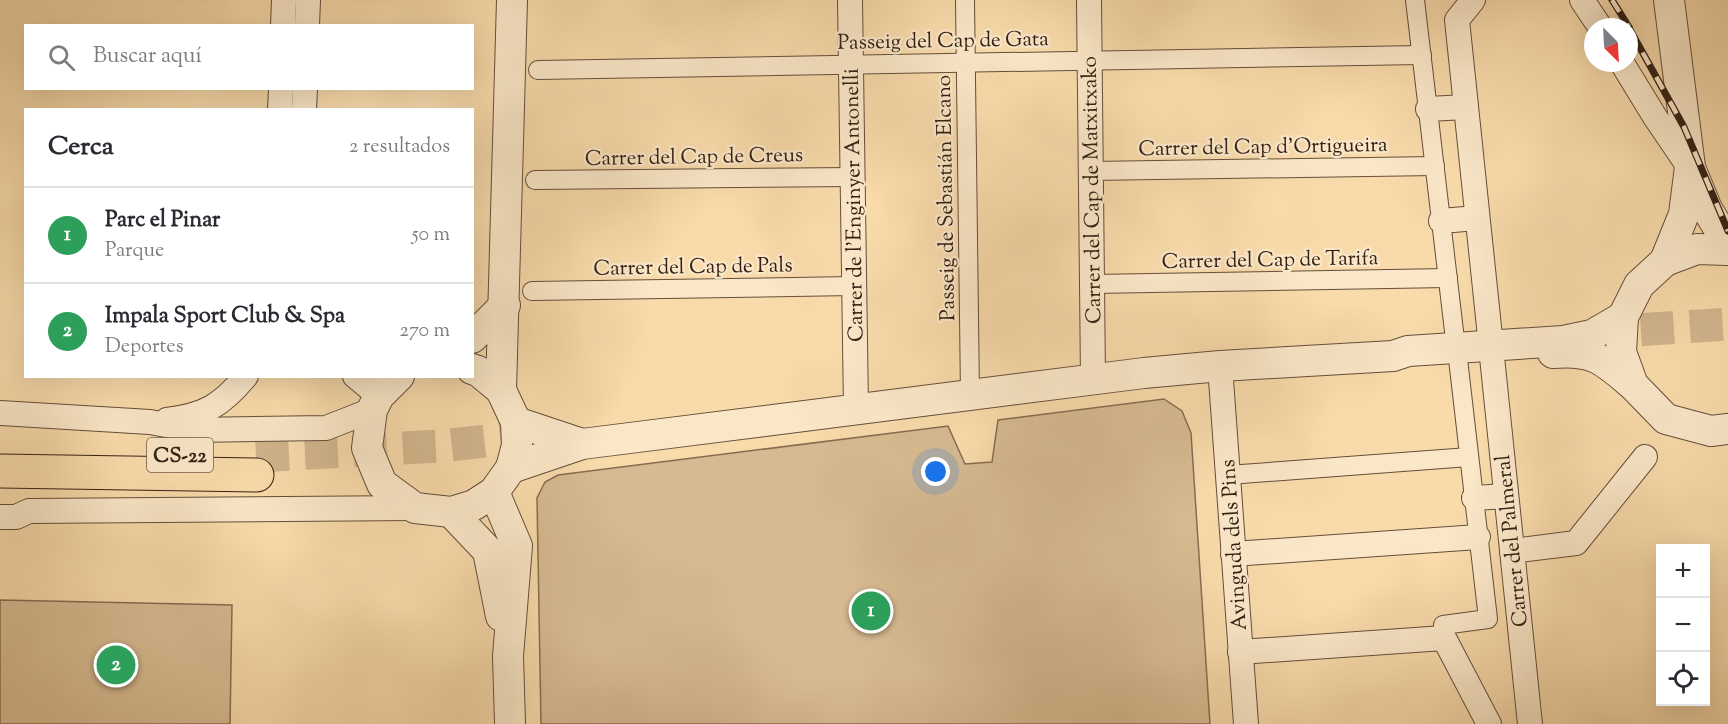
<!DOCTYPE html>
<html lang="es">
<head>
<meta charset="utf-8">
<style>
  :root { --surface:#fff; --page:#f2f2f3; --text:#2b2b33; --muted:#7c7c81; --line:#e1e1e2; --accent:#b45309 }
  body { margin:0; font-family:"Sorts Mill Goudy",serif; background:var(--page); color:var(--text) }
  .controls { position:absolute; right:18px; bottom:18px; display:grid; overflow:hidden; border-radius:0px; box-shadow:0 6px 24px #0002 }
  .controls button { width:54px; height:54px; display:grid; place-items:center; padding:0; border:0; border-bottom:2px solid var(--line); background:var(--surface); color:var(--text); font:30px sans-serif }
  .compass { position:absolute; left:1584px; top:18px; width:54px; height:54px; border-radius:50%; background:var(--surface); box-shadow:0 6px 24px #0002; rotate:156deg }
  .you { position:absolute; left:936px; top:472px; width:21px; height:21px; margin:-15px; border:4px solid #fff; border-radius:50%; background:#1a73e8; box-shadow:0 0 0 9px #1a73e833 }
  .badge { display:grid; place-items:center; width:39px; height:39px; border-radius:50%; background:var(--accent); color:#fff; font-size:20px; font-weight:700 }
  .pin { position:absolute; translate:-50% -50%; border:3px solid #fff; box-shadow:0 2px 6px #0006 }
  .list { margin:0; padding:0; list-style:none }
  h2 { display:flex; justify-content:space-between; align-items:center; height:78px; margin:0; padding:0 24px; font-size:26px }
  h2 small { font-size:20px; font-weight:400; color:var(--muted) }
  .list li { display:grid; grid-template-columns:39px 1fr auto; gap:18px; align-items:center; box-sizing:border-box; height:96px; padding:0 24px; border-top:2px solid var(--line) }
  .list b { display:block; font-size:22px; white-space:nowrap }
  .list p { margin:0; font-size:20px; white-space:nowrap; color:var(--muted) }
  .list em { font-size:20px; font-style:normal; color:var(--muted) }
  .icon { flex:none; width:33px; height:33px; fill:none; stroke:currentColor; stroke-width:2; stroke-linecap:round; stroke-linejoin:round }
  .map { position:relative; flex:none; width:1728px; height:724px; overflow:hidden }
  .search { position:absolute; background:var(--surface); box-shadow:0 6px 24px #0002; left:24px; top:24px; width:450px; height:66px; display:flex; align-items:center; gap:15px; box-sizing:border-box; padding:0 21px; border-radius:0px; color:var(--muted); font-size:22px }
  .panel { position:absolute; background:var(--surface); box-shadow:0 6px 24px #0002; left:24px; top:108px; width:450px; height:270px; border-radius:0px }
  .map>svg:first-child { display:block }
  .green { fill:#d7ba91; stroke:#866d52; stroke-width:1.5 }
  .lines { fill:none; stroke-linecap:round; stroke-linejoin:round }
  .trunk-tunnel { stroke:#d1b58d; stroke-width:33; stroke-dasharray:33 16; stroke-linecap:butt }
  .pedestrian-casing { stroke:#654e3a; stroke-width:20 }
  .minor-casing { stroke:#654e3a; stroke-width:26 }
  .tertiary-casing { stroke:#654e3a; stroke-width:32 }
  .trunk-casing { stroke:#342014; stroke-width:35 }
  .pedestrian { stroke:#fae7c8; stroke-width:18 }
  .minor { stroke:#fae7c8; stroke-width:24 }
  .tertiary { stroke:#fae7c8; stroke-width:30 }
  .trunk { stroke:#f8daab; stroke-width:33 }
  .rail-casing { stroke:#342014; stroke-width:7 }
  .rail { stroke:#fae7c8; stroke-width:4.5; stroke-dasharray:14; stroke-linecap:butt }
  .labels { text-anchor:middle; stroke-width:4.5; stroke-linejoin:round; paint-order:stroke }
  .shield { fill:#fae7c8; stroke:#6f5c4a; stroke-width:1.5 }
  .shield-label { font-size:20px; font-weight:bold; fill:#342014 }
  .street-label { font-size:21px; fill:#342014; stroke:#fae7c8 }
</style>
</head>
<body>
<div class="map">
<svg width="1728" height="724" viewBox="0 0 1728 724">
  <rect width="100%" height="100%" fill="#f8daab"/>
  <filter id="stains"><feTurbulence type="fractalNoise" baseFrequency=".00333" numOctaves="4"/><feColorMatrix values="0 0 0 0 .2 0 0 0 0 .09 0 0 0 0 .02 0 0 0 .5 -.17"/></filter>
  <radialGradient id="worn" r=".72"><stop offset=".6" stop-color="#630" stop-opacity="0"/><stop offset="1" stop-color="#630" stop-opacity=".3"/></radialGradient>
  <!-- green -->
  <g class="green">
    <polygon points="1164,399 1182,411 1191,433 1210,724 541,724 537,498 545,482 558,475 948,426 965,464 992,462 998,420"/>
    <polygon points="0,600 232,605 230,724 0,724"/>
  </g>
  <g class="lines">
    <!-- trunk-tunnel -->
    <g class="trunk-tunnel">
      <polyline points="1592,333 1728,324"/>
      <polyline points="256,456 441,446 547,434"/>
    </g>
    <!-- pedestrian casing -->
    <g class="pedestrian-casing">
      <g id="pedestrian">
        <polyline points="965,0 970,395"/>
        <polyline points="1415,0 1456,348"/>
        <polyline points="538,70 1422,55"/>
        <polyline points="1091,171 1435,166"/>
        <polyline points="535,180 852,177"/>
        <polyline points="1092,284 1448,278"/>
        <polyline points="532,291 854,286"/>
        <polyline points="1228,475 1469,457"/>
        <polyline points="1444,638 1443,625 1488,619 1458,359"/>
      </g>
    </g>
    <!-- minor casing -->
    <g class="minor-casing">
      <g id="minor">
        <polyline points="850,0 856,409"/>
        <polyline points="1089,0 1093,379"/>
        <polyline points="1473,0 1457,20 1491,346"/>
        <polyline points="1582,0 1600,27"/>
        <polyline points="283,26 284,0"/>
        <polyline points="307,26 308,0"/>
        <polyline points="1622,63 1655,117 1689,167"/>
        <polyline points="1428,109 1466,107"/>
        <polyline points="280,110 281,88"/>
        <polyline points="304,110 305,88"/>
        <polyline points="1441,221 1477,218"/>
        <polyline points="1492,357 1530,724"/>
        <polyline points="1220,366 1246,724"/>
        <polyline points="355,376 379,396"/>
        <polyline points="0,413 150,422 193,430 326,428 372,410"/>
        <path d="M167,420C205,415 221,406 246,376"/>
        <polyline points="1474,498 1506,496"/>
        <polyline points="0,517 16,517 29,511 415,508"/>
        <polyline points="1512,551 1576,543 1645,457"/>
        <polyline points="1233,554 1478,537"/>
        <polyline points="1240,652 1444,638 1489,724"/>
      </g>
    </g>
    <!-- tertiary casing -->
    <g class="tertiary-casing">
      <g id="tertiary">
        <polyline points="1691,170 1707,209 1728,244"/>
        <polyline points="1728,250 1697,249 1665,261 1639,285 1623,317 1621,352 1633,385 1666,419 1711,431 1728,429"/>
        <polyline points="1665,261 1684,214 1690,167 1669,0"/>
        <polyline points="472,338 505,305"/>
        <path d="M1553,353C1595,350 1603,360 1633,385"/>
        <polyline points="399,376 379,396 372,410 367,448 382,484 415,508 451,512 474,505 494,492 511,468 517,445 516,422 501,390 478,371 472,369"/>
        <polyline points="501,390 512,0"/>
        <polyline points="516,422 582,444"/>
        <polyline points="511,468 582,444 1144,373 1220,366 1393,356 1408,351 1563,341 1592,335 1623,317"/>
        <polyline points="494,492 517,546 508,656 510,724"/>
        <polyline points="451,512 488,551 501,616"/>
      </g>
    </g>
    <!-- trunk casing -->
    <g class="trunk-casing">
      <polyline id="trunk" points="0,471 257,475"/>
    </g>
    <!-- pedestrian -->
    <use href="#pedestrian" class="pedestrian"/>
    <!-- minor -->
    <use href="#minor" class="minor"/>
    <!-- tertiary -->
    <use href="#tertiary" class="tertiary"/>
    <!-- trunk -->
    <use href="#trunk" class="trunk"/>
    <!-- rail casing -->
    <g class="rail-casing">
      <g id="rail">
        <polyline points="1612,0 1629,27"/>
        <polyline points="1629,28 1684,127 1728,231"/>
      </g>
    </g>
    <!-- rail -->
    <use href="#rail" class="rail"/>
  </g>
  <g class="labels">
    <!-- shield labels -->
    <rect class="shield" x="147" y="438" width="66" height="34" rx="4.5"/>
    <g class="shield-label">
      <text x="180" y="462">CS-22</text>
    </g>
    <!-- street labels -->
    <g class="street-label">
      <text transform="translate(943 40) rotate(-1)" y="7">Passeig del Cap de Gata</text>
      <text transform="translate(1263 146) rotate(-1)" y="7">Carrer del Cap d'Ortigueira</text>
      <text transform="translate(694 156) rotate(-1)" y="7">Carrer del Cap de Creus</text>
      <text transform="translate(1091 190) rotate(-91)" y="7">Carrer del Cap de Matxitxako</text>
      <text transform="translate(945 198) rotate(-91)" y="7">Passeig de Sebastián Elcano</text>
      <text transform="translate(853 205) rotate(-91)" y="7">Carrer de l'Enginyer Antonelli</text>
      <text transform="translate(1270 259) rotate(-1)" y="7">Carrer del Cap de Tarifa</text>
      <text transform="translate(693 266) rotate(-1)" y="7">Carrer del Cap de Pals</text>
      <text transform="translate(1511 541) rotate(-96)" y="7">Carrer del Palmeral</text>
      <text transform="translate(1233 545) rotate(-94)" y="7">Avinguda dels Pins</text>
    </g>
  </g>
  <rect width="100%" height="100%" filter="url(#stains)"/>
  <rect width="100%" height="100%" fill="url(#worn)"/>
</svg>
<div class="controls">
<button>+</button>
<button>−</button>
<button><svg class="icon" aria-label="locate" viewBox="0 0 24 24"><circle cx="12" cy="12" r="6"/><path d="M12 2v4M12 18v4M2 12h4M18 12h4"/></svg></button>
</div>
<svg class="compass" viewBox="-18 -18 36 36"><path d="M0-13l5 13h-10z" fill="#e53935"/><path d="M0 13l5-13h-10z" fill="#7c7c81"/></svg>
<div class="you"></div>
<div class="pin badge" style="left:871px;top:611px;background:#2e9e5b">1</div>
<div class="pin badge" style="left:116px;top:665px;background:#2e9e5b">2</div>
<div class="search"><svg class="icon" aria-label="search" viewBox="0 0 24 24"><circle cx="10" cy="10" r="6"/><path d="M15 15l6 6"/></svg>Buscar aquí</div>
<section class="panel">
<h2>Cerca<small>2 resultados</small></h2>
<ul class="list">
<li><span class="badge" style="background:#2e9e5b">1</span><div><b>Parc el Pinar</b><p>Parque</p></div><em>50 m</em></li>
<li><span class="badge" style="background:#2e9e5b">2</span><div><b>Impala Sport Club &amp; Spa</b><p>Deportes</p></div><em>270 m</em></li>
</ul>
</section>
</div>
</body>
</html>
